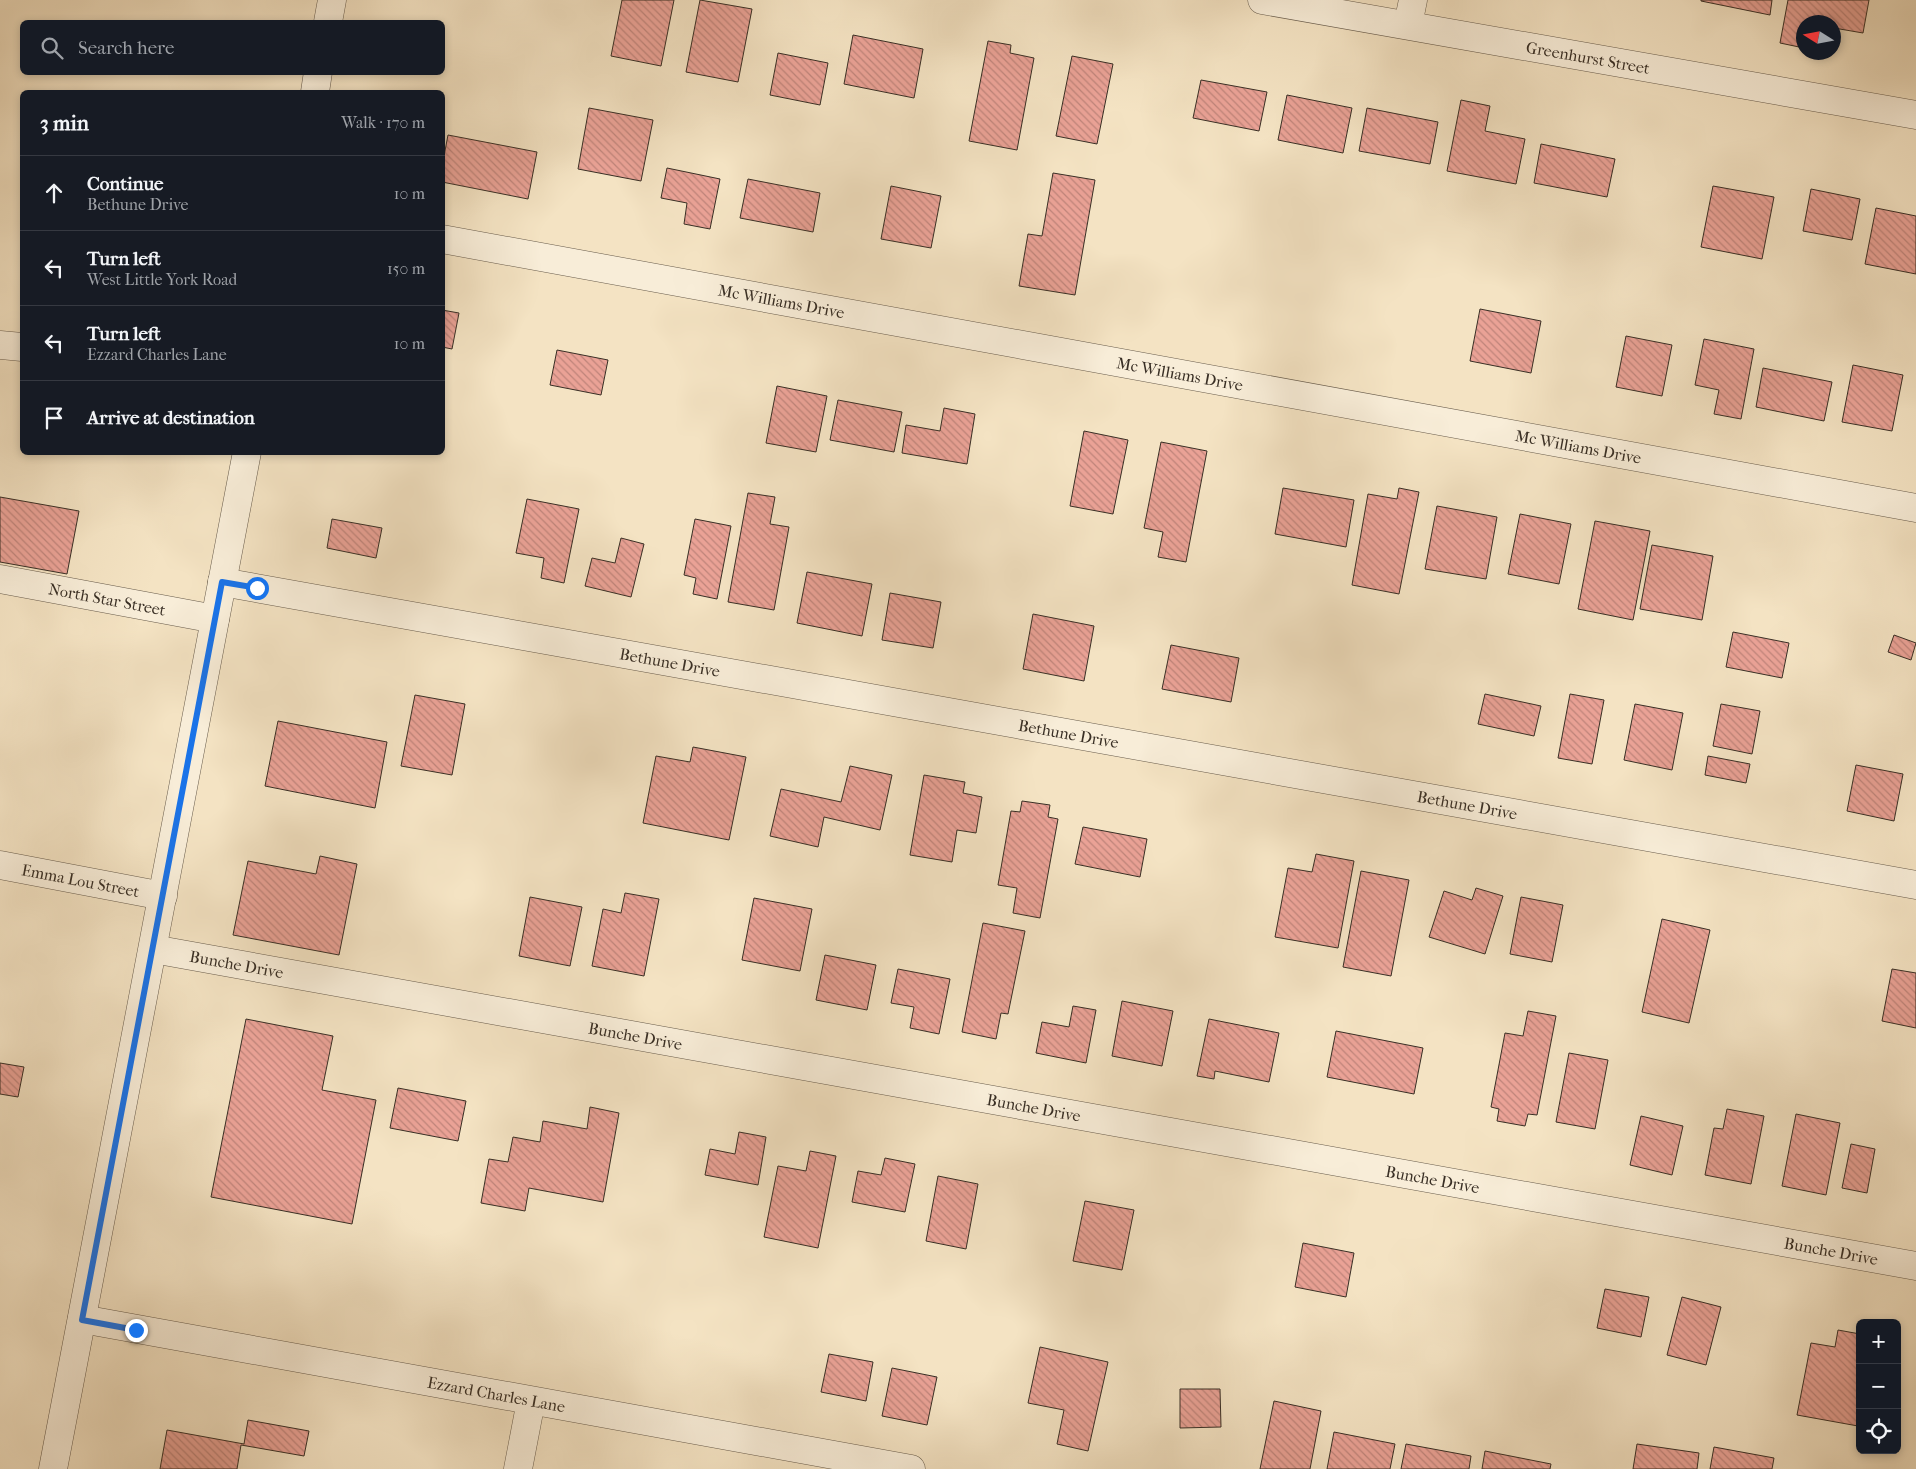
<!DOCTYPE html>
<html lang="en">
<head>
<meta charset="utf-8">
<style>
  :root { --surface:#171b24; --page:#242831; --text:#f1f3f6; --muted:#9ea1a6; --line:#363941 }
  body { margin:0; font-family:"IM FELL French Canon",serif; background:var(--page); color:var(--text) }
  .controls { position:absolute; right:15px; bottom:15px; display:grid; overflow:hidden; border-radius:8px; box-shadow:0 2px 8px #0003 }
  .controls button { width:45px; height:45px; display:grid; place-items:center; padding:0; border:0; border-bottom:1px solid var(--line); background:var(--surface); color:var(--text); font:25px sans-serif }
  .compass { position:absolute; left:1796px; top:15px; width:45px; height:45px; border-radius:50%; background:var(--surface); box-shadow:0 2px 8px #0003; rotate:281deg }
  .stop { position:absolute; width:15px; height:15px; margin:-11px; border:4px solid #1a73e8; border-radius:50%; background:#fff }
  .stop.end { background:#1a73e8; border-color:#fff; box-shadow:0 1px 5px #0008 }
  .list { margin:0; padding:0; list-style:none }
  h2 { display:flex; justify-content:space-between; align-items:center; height:65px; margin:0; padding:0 20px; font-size:21px }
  h2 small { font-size:16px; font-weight:400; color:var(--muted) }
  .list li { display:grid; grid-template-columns:32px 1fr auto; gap:15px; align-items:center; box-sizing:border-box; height:75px; padding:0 20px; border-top:1px solid var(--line) }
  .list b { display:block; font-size:19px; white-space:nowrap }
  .list p { margin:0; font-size:16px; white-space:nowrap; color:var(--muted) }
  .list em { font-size:16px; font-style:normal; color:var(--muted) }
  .icon { flex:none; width:28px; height:28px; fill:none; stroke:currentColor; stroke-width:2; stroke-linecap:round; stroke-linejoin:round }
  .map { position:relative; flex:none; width:1916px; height:1469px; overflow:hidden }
  .search { position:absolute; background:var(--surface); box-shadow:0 2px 8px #0003; left:20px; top:20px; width:425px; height:55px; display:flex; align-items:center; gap:12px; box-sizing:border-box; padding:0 18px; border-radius:8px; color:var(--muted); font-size:19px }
  .panel { position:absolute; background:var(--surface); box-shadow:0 2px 8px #0003; left:20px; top:90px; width:425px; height:365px; border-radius:8px }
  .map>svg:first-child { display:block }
  .building { fill:url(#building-back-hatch); stroke:#392f25 }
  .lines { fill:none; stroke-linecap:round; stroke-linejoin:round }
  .minor-casing { stroke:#685c4c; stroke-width:29 }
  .minor { stroke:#f8edd8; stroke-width:28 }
  .route { stroke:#1a73e8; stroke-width:6 }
  .labels { text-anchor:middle; stroke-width:4.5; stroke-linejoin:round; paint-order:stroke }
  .street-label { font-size:16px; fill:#392f25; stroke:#f8edd8 }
</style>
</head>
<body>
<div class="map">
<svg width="1916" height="1469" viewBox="0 0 1916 1469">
  <defs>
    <pattern id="building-back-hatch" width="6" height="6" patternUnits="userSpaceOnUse" patternTransform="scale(1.25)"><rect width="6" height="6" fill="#eaa296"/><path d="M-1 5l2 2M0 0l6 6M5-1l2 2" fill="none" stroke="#bf847a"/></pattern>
  </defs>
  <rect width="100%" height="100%" fill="#f4e3c3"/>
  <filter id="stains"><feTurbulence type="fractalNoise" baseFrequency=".004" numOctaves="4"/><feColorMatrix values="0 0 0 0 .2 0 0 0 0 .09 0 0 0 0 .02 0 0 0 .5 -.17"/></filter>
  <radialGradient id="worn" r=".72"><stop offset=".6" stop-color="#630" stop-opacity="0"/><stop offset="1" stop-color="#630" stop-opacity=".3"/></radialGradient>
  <!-- building -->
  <g class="building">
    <polygon points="622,0 674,0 661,66 611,56"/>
    <polygon points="700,0 752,9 738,82 686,72"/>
    <polygon points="1701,0 1772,0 1770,15 1701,1"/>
    <polygon points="1788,0 1869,0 1863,33 1834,28 1834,22 1804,22 1804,48 1780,43"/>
    <polygon points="853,35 923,49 914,98 844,84"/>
    <polygon points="988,41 1011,45 1010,53 1034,58 1017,150 969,141"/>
    <polygon points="778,53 828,63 820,105 770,95"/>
    <polygon points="1072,56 1113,64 1097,144 1056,136"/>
    <polygon points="1201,80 1267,92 1259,131 1193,118"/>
    <polygon points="1287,95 1352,108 1343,153 1278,140"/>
    <polygon points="1461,100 1490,106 1485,131 1525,139 1516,184 1447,171"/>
    <polygon points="589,108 653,120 641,181 578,169"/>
    <polygon points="1367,108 1438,122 1430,164 1359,151"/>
    <polygon points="448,135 537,152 528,199 442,182 442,156 444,156"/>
    <polygon points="1541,144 1615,159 1607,197 1534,183"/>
    <polygon points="667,168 720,179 710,229 684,224 687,203 661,198"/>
    <polygon points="1053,173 1095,180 1075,295 1019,286 1028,234 1042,236"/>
    <polygon points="748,179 820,193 813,232 740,218"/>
    <polygon points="891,186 941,196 931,248 881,239"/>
    <polygon points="1713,186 1774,197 1762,259 1701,247"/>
    <polygon points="1811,189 1860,199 1852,240 1803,231"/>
    <polygon points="1876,208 1916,216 1916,274 1865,264"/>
    <polygon points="1480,309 1541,321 1531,373 1470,361"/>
    <polygon points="442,310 459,313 452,349 442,347"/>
    <polygon points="1626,336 1672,345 1662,396 1616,387"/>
    <polygon points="1704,339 1754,349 1741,419 1714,414 1719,390 1695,385"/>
    <polygon points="557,350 608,360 601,395 550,385"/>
    <polygon points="1853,365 1903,375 1892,431 1842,422"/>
    <polygon points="1763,368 1832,382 1824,421 1756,407"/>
    <polygon points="777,386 827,396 816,452 766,443"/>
    <polygon points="838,400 902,412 894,452 830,440"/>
    <polygon points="944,408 975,414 967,464 902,453 906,425 940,431"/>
    <polygon points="1084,431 1128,440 1113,514 1070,506"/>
    <polygon points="1161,442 1207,451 1186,562 1158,557 1163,532 1144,528"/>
    <polygon points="1283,488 1354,500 1346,547 1275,534"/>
    <polygon points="1399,488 1419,492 1399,594 1352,585 1368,494 1397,499"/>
    <polygon points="748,493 775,497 770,524 789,527 774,610 728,602"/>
    <polygon points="0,497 79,511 67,574 0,562"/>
    <polygon points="527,499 579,509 564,583 541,578 544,558 516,553"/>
    <polygon points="1437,506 1497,517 1486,579 1425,569"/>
    <polygon points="1520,514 1571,524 1559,584 1508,574"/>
    <polygon points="332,519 382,528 376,558 327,548"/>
    <polygon points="695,519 731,526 717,599 693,594 696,578 684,575"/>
    <polygon points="1595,521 1650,531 1633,620 1578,609"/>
    <polygon points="621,538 644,544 631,597 585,586 592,558 615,563"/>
    <polygon points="1652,545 1713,556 1702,620 1640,609"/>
    <polygon points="807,572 872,584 862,636 797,623"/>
    <polygon points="890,593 941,602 933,648 882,640"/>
    <polygon points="1033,614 1094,626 1084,681 1023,669"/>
    <polygon points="1733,632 1789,643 1782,678 1726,667"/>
    <polygon points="1894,635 1916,643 1911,660 1888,652"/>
    <polygon points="1171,645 1239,658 1231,702 1162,689"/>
    <polygon points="1485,694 1541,706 1534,736 1478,724"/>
    <polygon points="1570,694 1604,700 1592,764 1558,758"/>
    <polygon points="415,695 465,704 452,775 401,766"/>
    <polygon points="1635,704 1683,713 1672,770 1624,760"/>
    <polygon points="1721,704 1760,711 1752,754 1713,746"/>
    <polygon points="278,721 387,742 375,808 265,786"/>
    <polygon points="693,747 746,757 729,840 643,823 656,756 690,762"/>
    <polygon points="1708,756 1750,764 1746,783 1705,775"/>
    <polygon points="1856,765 1903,774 1894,821 1847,811"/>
    <polygon points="850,766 892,775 880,830 824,817 818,847 770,836 781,789 841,802"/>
    <polygon points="924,775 965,782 963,793 982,797 976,833 957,830 952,862 910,855"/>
    <polygon points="1022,801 1050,805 1048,817 1058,819 1040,918 1013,913 1017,888 998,885 1011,811 1020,812"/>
    <polygon points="1083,827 1147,839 1140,877 1075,864"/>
    <polygon points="1316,854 1354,861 1338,948 1275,937 1288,868 1312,872"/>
    <polygon points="320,856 357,864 339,955 233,935 248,861 316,874"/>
    <polygon points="1361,871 1409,880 1391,976 1343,967"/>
    <polygon points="1476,888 1503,896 1485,954 1429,937 1444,891 1472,900"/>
    <polygon points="625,893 659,899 644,976 592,966 603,909 621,913"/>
    <polygon points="530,897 582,907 570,966 519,956"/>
    <polygon points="1521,897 1563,905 1552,962 1510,954"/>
    <polygon points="754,898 812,909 800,971 742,960"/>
    <polygon points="1662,919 1710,930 1689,1023 1642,1012"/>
    <polygon points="983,923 1025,931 1008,1014 1001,1013 996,1039 962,1032"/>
    <polygon points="825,955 876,965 867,1010 816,1000"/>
    <polygon points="898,969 950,979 939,1034 910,1028 914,1007 891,1003"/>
    <polygon points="1892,969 1916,973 1916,1028 1882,1021"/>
    <polygon points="1122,1001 1173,1011 1162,1066 1112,1056"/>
    <polygon points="1073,1006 1096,1010 1086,1063 1036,1053 1042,1022 1069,1027"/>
    <polygon points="1528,1011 1556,1016 1537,1115 1528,1114 1525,1126 1497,1121 1499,1109 1491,1107 1505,1033 1523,1036"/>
    <polygon points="246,1019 333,1036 322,1090 376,1100 352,1224 211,1197"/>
    <polygon points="1209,1019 1279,1033 1269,1082 1215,1071 1214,1079 1197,1076"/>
    <polygon points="1336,1031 1423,1048 1414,1094 1327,1077"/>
    <polygon points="1569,1053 1608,1060 1595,1129 1556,1122"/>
    <polygon points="0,1063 24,1067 18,1097 0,1094"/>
    <polygon points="398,1088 466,1101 458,1141 390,1128"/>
    <polygon points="590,1107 619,1113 603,1202 529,1188 525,1211 481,1203 489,1159 508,1162 513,1137 540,1142 543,1121 587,1129"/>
    <polygon points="1727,1109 1764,1116 1751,1184 1705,1175 1714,1128 1723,1129"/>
    <polygon points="1796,1114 1840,1123 1826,1195 1782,1186"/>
    <polygon points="1641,1116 1683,1126 1672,1175 1630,1165"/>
    <polygon points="739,1132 766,1137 758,1185 705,1175 710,1149 735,1154"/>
    <polygon points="1851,1144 1875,1149 1867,1193 1842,1188"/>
    <polygon points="810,1151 836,1156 818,1248 764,1237 778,1166 806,1171"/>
    <polygon points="885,1158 915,1164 905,1212 852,1202 858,1171 881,1175"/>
    <polygon points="938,1176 978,1184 966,1249 926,1241"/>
    <polygon points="1085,1201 1134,1210 1122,1270 1073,1261"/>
    <polygon points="1303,1243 1354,1253 1346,1297 1295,1287"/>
    <polygon points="1605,1289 1649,1297 1641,1337 1597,1328"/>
    <polygon points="1682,1297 1721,1307 1706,1365 1667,1355"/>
    <polygon points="1838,1330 1860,1334 1860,1414 1858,1426 1797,1415 1811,1343 1835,1347"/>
    <polygon points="1040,1347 1108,1362 1088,1451 1057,1444 1064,1410 1028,1403"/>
    <polygon points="829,1354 873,1362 866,1401 821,1392"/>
    <polygon points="892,1368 937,1377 927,1425 882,1416"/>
    <polygon points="1180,1389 1220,1389 1221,1427 1180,1428"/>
    <polygon points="1274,1401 1321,1411 1310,1469 1260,1469"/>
    <polygon points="248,1420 309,1431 304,1456 241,1445 237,1469 160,1469 167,1430 244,1444"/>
    <polygon points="1334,1432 1395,1444 1390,1469 1327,1469"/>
    <polygon points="1406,1444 1471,1456 1469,1469 1401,1469"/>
    <polygon points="1637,1444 1699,1453 1697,1469 1633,1469"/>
    <polygon points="1714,1447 1774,1458 1772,1469 1710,1469"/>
    <polygon points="1485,1451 1551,1464 1550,1469 1482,1469"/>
  </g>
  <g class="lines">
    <!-- minor casing -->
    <g class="minor-casing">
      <g id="minor">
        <path id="s1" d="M1262,0L1916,115"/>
        <polyline points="328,22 332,0"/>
        <polyline points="1408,25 1413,0"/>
        <polyline points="315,92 318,72"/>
        <path id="s2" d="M442,239L1916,508"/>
        <polyline points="0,345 22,347"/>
        <path id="s3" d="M0,579L215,619"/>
        <path id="s4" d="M222,582L1916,885"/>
        <path id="s5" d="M0,865L163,896"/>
        <path id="s6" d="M153,949L1916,1266"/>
        <path id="s7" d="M82,1319L911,1469"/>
        <polyline points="53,1469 247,452"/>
        <polyline points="518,1469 531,1401"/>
      </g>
    </g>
    <!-- minor -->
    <use href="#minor" class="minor"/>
  </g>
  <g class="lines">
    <!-- route -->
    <polyline class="route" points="136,1330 82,1320 222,582 257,588"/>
  </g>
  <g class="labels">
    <!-- street labels -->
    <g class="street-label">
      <text dy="6" stroke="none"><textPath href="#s1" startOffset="331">Greenhurst Street</textPath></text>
      <text dy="6" stroke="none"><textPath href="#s2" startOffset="345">Mc Williams Drive</textPath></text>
      <text dy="6" stroke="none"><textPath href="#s2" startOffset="750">Mc Williams Drive</textPath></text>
      <text dy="6" stroke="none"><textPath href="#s2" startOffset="1155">Mc Williams Drive</textPath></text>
      <text dy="6" stroke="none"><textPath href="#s3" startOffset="109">North Star Street</textPath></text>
      <text dy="6" stroke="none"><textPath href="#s4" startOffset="455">Bethune Drive</textPath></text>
      <text dy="6" stroke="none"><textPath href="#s4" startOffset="860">Bethune Drive</textPath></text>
      <text dy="6" stroke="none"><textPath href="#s4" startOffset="1265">Bethune Drive</textPath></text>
      <text dy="6" stroke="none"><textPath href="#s5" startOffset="82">Emma Lou Street</textPath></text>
      <text dy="6" stroke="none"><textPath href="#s6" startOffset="85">Bunche Drive</textPath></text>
      <text dy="6" stroke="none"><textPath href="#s6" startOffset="490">Bunche Drive</textPath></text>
      <text dy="6" stroke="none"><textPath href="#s6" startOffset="895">Bunche Drive</textPath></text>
      <text dy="6" stroke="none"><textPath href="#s6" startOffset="1300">Bunche Drive</textPath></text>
      <text dy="6" stroke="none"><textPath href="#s6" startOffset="1705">Bunche Drive</textPath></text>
      <text dy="6" stroke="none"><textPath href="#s7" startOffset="421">Ezzard Charles Lane</textPath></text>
    </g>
  </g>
  <rect width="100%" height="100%" filter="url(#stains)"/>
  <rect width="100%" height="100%" fill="url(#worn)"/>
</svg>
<div class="controls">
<button>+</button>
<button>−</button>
<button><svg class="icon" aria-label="locate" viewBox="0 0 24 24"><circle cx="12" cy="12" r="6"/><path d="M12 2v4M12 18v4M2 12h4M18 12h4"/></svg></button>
</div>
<svg class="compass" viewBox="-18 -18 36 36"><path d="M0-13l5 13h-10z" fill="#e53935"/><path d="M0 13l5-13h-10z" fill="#9ea1a6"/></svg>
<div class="stop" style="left:257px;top:588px"></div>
<div class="stop end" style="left:136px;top:1330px"></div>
<div class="search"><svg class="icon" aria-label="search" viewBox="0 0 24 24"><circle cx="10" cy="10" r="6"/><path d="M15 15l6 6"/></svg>Search here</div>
<section class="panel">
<h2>3 min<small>Walk · 170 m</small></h2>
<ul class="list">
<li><svg class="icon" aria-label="ahead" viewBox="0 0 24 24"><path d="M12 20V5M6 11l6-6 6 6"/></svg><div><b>Continue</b><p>Bethune Drive</p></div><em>10 m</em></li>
<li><svg class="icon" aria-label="left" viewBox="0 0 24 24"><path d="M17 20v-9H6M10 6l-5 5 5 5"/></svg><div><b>Turn left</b><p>West Little York Road</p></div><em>150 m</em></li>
<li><svg class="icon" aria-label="left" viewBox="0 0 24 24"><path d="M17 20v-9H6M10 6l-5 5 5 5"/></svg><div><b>Turn left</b><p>Ezzard Charles Lane</p></div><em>10 m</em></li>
<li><svg class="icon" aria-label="arrive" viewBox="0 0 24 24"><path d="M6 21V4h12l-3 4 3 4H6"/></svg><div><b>Arrive at destination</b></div></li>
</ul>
</section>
</div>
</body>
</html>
